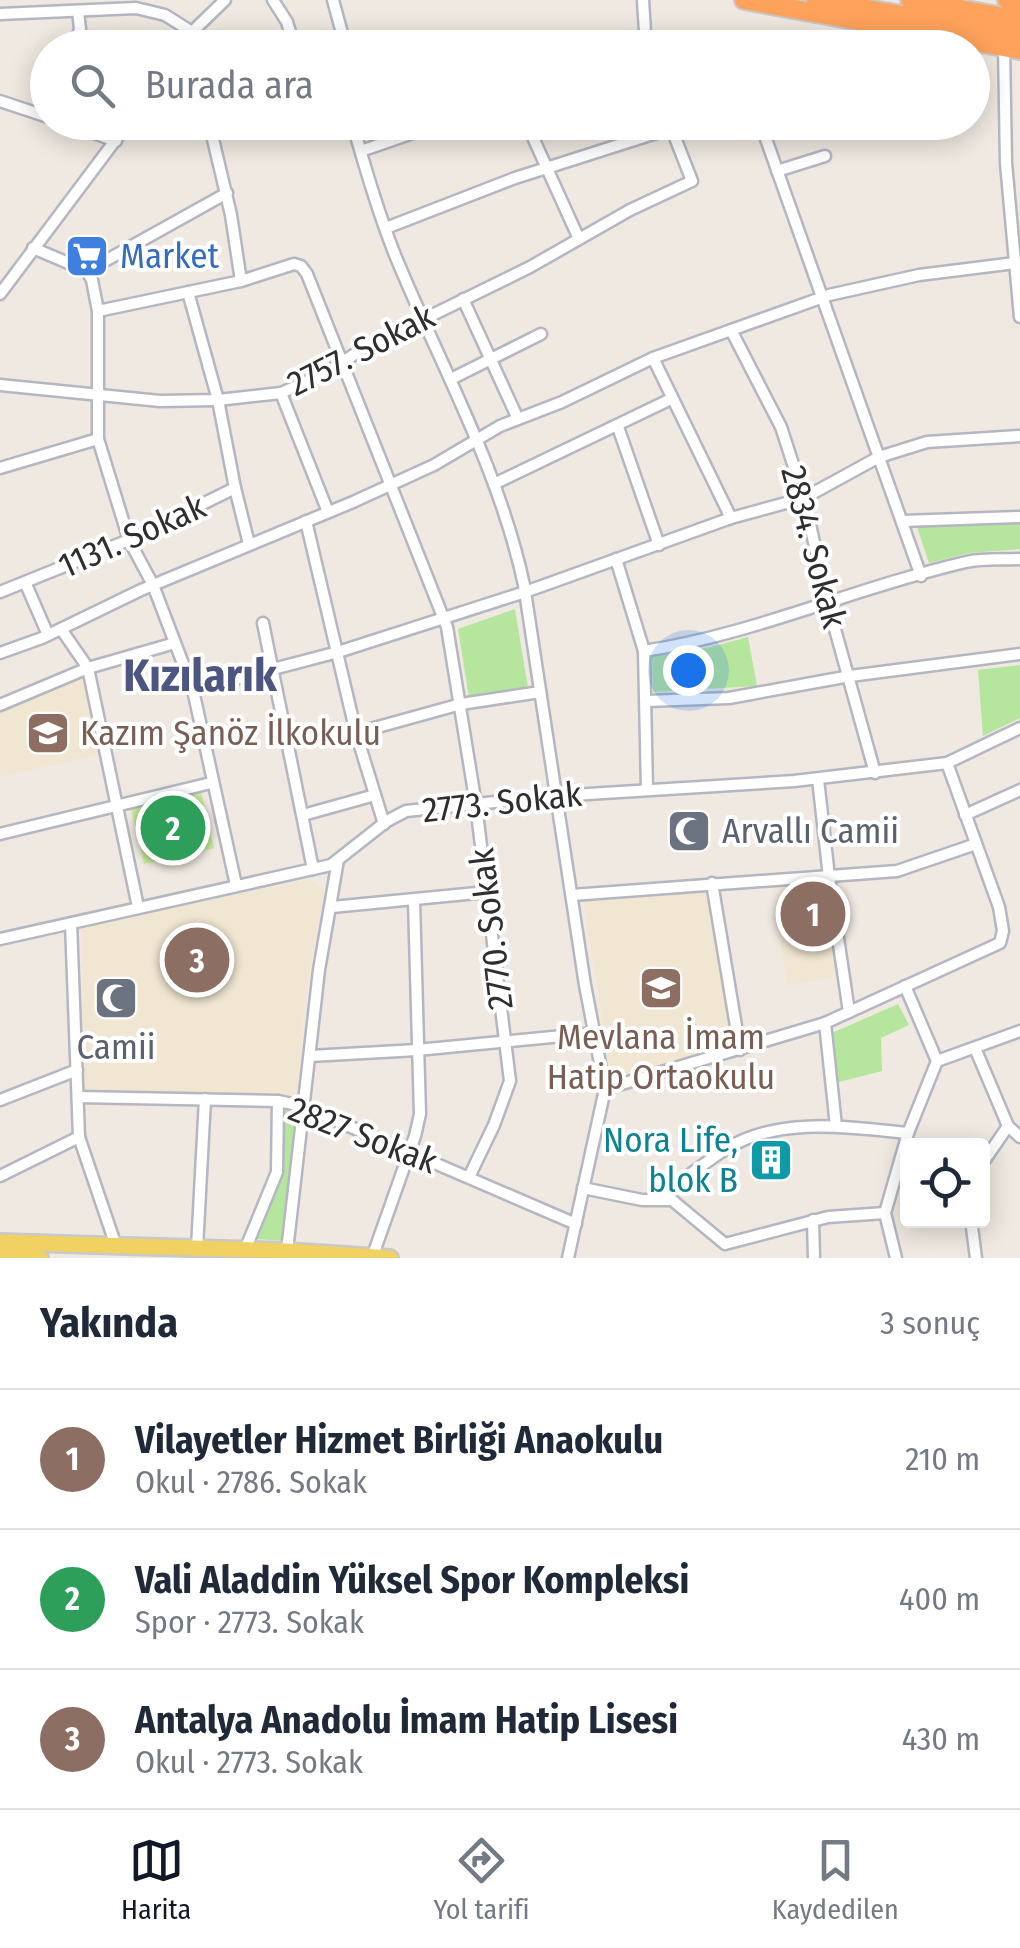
<!DOCTYPE html>
<html lang="tr">
<head>
<meta charset="utf-8">
<style>
  :root { --surface:#fff; --page:#f2f2f3; --text:#1f2937; --muted:#747a83; --line:#e0e1e3; --accent:#111827 }
  body { margin:0; font-family:"Fira Sans Condensed",sans-serif; background:var(--page); color:var(--text) }
  .controls { position:absolute; right:30px; bottom:30px; display:grid; overflow:hidden; border-radius:10px; box-shadow:0 5px 25px #0003 }
  .controls button { width:90px; height:90px; display:grid; place-items:center; padding:0; border:0; border-bottom:2px solid var(--line); background:var(--surface); color:var(--text); font:50px sans-serif }
  .you { position:absolute; left:688px; top:670px; width:35px; height:35px; margin:-25px; border:8px solid #fff; border-radius:50%; background:#1a73e8; box-shadow:0 0 0 15px #1a73e833 }
  .badge { display:grid; place-items:center; width:65px; height:65px; border-radius:50%; background:var(--accent); color:#fff; font-size:32px; font-weight:700 }
  .pin { position:absolute; translate:-50% -50%; border:5px solid #fff; box-shadow:0 2px 10px #0006 }
  .list { margin:0; padding:0; list-style:none }
  h2 { display:flex; justify-content:space-between; align-items:center; height:130px; margin:0; padding:0 40px; font-size:42px }
  h2 small { font-size:32px; font-weight:400; color:var(--muted) }
  .list li { display:grid; grid-template-columns:65px 1fr auto; gap:30px; align-items:center; box-sizing:border-box; height:140px; padding:0 40px; border-top:2px solid var(--line) }
  .list b { display:block; font-size:38px; white-space:nowrap }
  .list p { margin:0; font-size:32px; white-space:nowrap; color:var(--muted) }
  .list em { font-size:32px; font-style:normal; color:var(--muted) }
  .icon { flex:none; width:55px; height:55px; fill:none; stroke:currentColor; stroke-width:2; stroke-linecap:round; stroke-linejoin:round }
  .map { position:relative; flex:none; width:1020px; height:1258px; overflow:hidden }
  .search { position:absolute; background:var(--surface); box-shadow:0 5px 25px #0003; left:30px; right:30px; top:30px; height:110px; display:flex; align-items:center; gap:25px; box-sizing:border-box; padding:0 35px; border-radius:55px; color:var(--muted); font-size:38px }
  .sheet { height:550px; background:var(--surface) }
  nav { display:flex; justify-content:space-around; align-items:center; box-sizing:border-box; height:140px; border-top:2px solid var(--line); background:var(--surface); font-size:28px; color:var(--muted) }
  nav a { display:grid; justify-items:center; gap:5px }
  nav .on { color:var(--accent) }
  .map>svg:first-child { display:block }
  .education { fill:#f0e6d1 }
  .green { fill:#b6e59e }
  .pitch { fill:#c9ec9a }
  .lines { fill:none; stroke-linecap:round; stroke-linejoin:round }
  .street-casing { stroke:#b4b7c1; stroke-width:15 }
  .primary-casing { stroke:#c9c9c9; stroke-width:20 }
  .highway-casing { stroke:#c9c9c9; stroke-width:22 }
  .street { stroke:#fff; stroke-width:10 }
  .primary { stroke:#f2d163; stroke-width:15 }
  .highway { stroke:#ffa35c; stroke-width:18 }
  .labels { text-anchor:middle; stroke-width:8; stroke-linejoin:round; paint-order:stroke }
  .shop-label { font-size:35px; fill:#366cbe; stroke:#fff; text-anchor:start }
  .street-label { font-size:35px; fill:#2e2e2e; stroke:#fff }
  .education-label { font-size:35px; fill:#785e54; stroke:#fff; text-anchor:start }
  .worship-label { font-size:35px; fill:#5b616d; stroke:#fff; text-anchor:start }
  .culture-label { font-size:35px; fill:#0d838f; stroke:#fff; text-anchor:end }
  .district-label { font-size:45px; font-weight:bold; fill:#4d5680; stroke:#fff }
</style>
</head>
<body>
<div class="map">
<svg width="1020" height="1258" viewBox="0 0 1020 1258">
  <rect width="100%" height="100%" fill="#efe9e1"/>
  <!-- education -->
  <g class="education">
    <polygon points="84,678 101,754 0,777 0,712"/>
    <polygon points="310,879 324,890 306,991 296,1096 84,1089 81,928"/>
    <polygon points="824,886 837,977 787,985 780,941 802,936 794,891"/>
    <polygon points="706,888 734,1041 730,1045 619,1076 610,1070 583,899"/>
  </g>
  <!-- green -->
  <g class="green">
    <polygon points="1020,522 1020,549 969,553 929,563 917,527"/>
    <polygon points="515,609 528,688 469,698 458,629"/>
    <polygon points="748,637 757,686 653,692 652,657 711,647"/>
    <polygon points="1020,665 1020,718 983,736 978,670"/>
    <polygon points="898,1004 909,1025 881,1038 882,1071 835,1083 832,1033"/>
    <polygon points="282,1109 296,1110 294,1163 285,1241 257,1239 281,1173"/>
  </g>
  <!-- pitch -->
  <polygon class="pitch" points="201,792 214,848 144,864 131,809"/>
  <g class="lines">
    <!-- street casing -->
    <g class="street-casing">
      <g id="street">
        <polyline points="273,0 287,22 295,48"/>
        <polyline points="333,0 346,48"/>
        <polyline points="643,0 646,48"/>
        <polyline points="0,14 136,8 165,15 192,32"/>
        <polyline points="911,42 912,48"/>
        <polyline points="1004,47 1006,163 1020,317"/>
        <polyline points="74,48 80,29 78,11"/>
        <polyline points="181,48 192,32 225,0"/>
        <polyline points="0,101 48,117"/>
        <polyline points="63,122 116,141"/>
        <polyline points="190,122 212,135 231,215 241,281"/>
        <path d="M352,122C365,167 378,212 395,255C440,365 499,468 524,585L585,985L605,1089L568,1258"/>
        <polyline points="526,122 579,239"/>
        <polyline points="760,122 921,576"/>
        <polyline points="361,151 445,122"/>
        <polyline points="777,171 825,156"/>
        <polyline points="386,228 515,178 672,128"/>
        <polyline points="33,248 87,271 92,280 98,311 98,439 129,540 153,585 193,690 236,885"/>
        <polyline points="87,271 227,193"/>
        <polyline points="0,294 129,122"/>
        <polyline points="463,299 518,419"/>
        <polyline points="98,311 241,281 294,264 301,266 307,274 447,627 476,805 510,1081 494,1125 469,1177"/>
        <polyline points="731,330 781,427 804,498 828,604 875,773"/>
        <polyline points="653,358 731,518"/>
        <polyline points="451,379 541,334"/>
        <polyline points="0,385 160,401 218,400 281,393 326,373 361,350 530,267 630,210 692,181 669,122"/>
        <polyline points="281,393 328,512"/>
        <polyline points="618,427 659,545"/>
        <polyline points="0,468 98,439"/>
        <polyline points="494,484 671,399"/>
        <polyline points="235,488 249,544"/>
        <polyline points="306,521 356,733 384,824"/>
        <polyline points="902,521 1020,517"/>
        <polyline points="616,559 644,651 647,789"/>
        <polyline points="25,582 48,635"/>
        <polyline points="0,592 129,540 235,488 218,400 188,292"/>
        <polyline points="263,623 313,869"/>
        <polyline points="61,629 88,668 138,907"/>
        <path d="M644,651C755,634 857,587 966,562C983,558 1003,560 1020,559"/>
        <polyline points="0,653 42,638 141,590 353,502 434,465 500,426 562,402 653,358 829,295 919,275 1015,263"/>
        <polyline points="193,690 338,652 525,592 731,518 804,498 879,457 927,442 1020,436"/>
        <polyline points="647,701 729,698 850,676 1020,654"/>
        <polyline points="0,705 88,668 175,643"/>
        <polyline points="356,733 461,704 540,692"/>
        <polyline points="818,779 829,877 849,1012"/>
        <polyline points="303,815 375,795"/>
        <polyline points="965,815 1020,790"/>
        <polyline points="0,834 211,783"/>
        <polyline points="712,883 740,1050"/>
        <polyline points="572,895 897,871 976,844"/>
        <polyline points="332,907 487,892"/>
        <polyline points="71,923 79,1137 116,1246"/>
        <polyline points="0,939 331,865 387,821 406,811 556,796 794,781 947,763 1020,728"/>
        <polyline points="825,1023 836,1126"/>
        <polyline points="975,1048 1008,1126 1020,1137"/>
        <polyline points="310,1056 417,1050 594,1033"/>
        <polyline points="937,1061 1020,1031"/>
        <polyline points="605,1089 825,1023 1000,943 1003,931 999,907 947,763"/>
        <polyline points="78,1097 278,1101 302,1106 576,1224"/>
        <polyline points="0,1100 77,1070"/>
        <polyline points="982,1164 1008,1126"/>
        <polyline points="0,1176 79,1137"/>
        <polyline points="583,1188 642,1200 672,1200 725,1244 828,1217 885,1213"/>
        <path d="M657,1199C680,1183 702,1164 726,1149C779,1116 849,1127 908,1133"/>
        <polyline points="813,1220 814,1258"/>
        <polyline points="971,1220 976,1258"/>
        <polyline points="197,1248 205,1099"/>
        <polyline points="245,1250 277,1172 278,1101"/>
        <polyline points="287,1251 319,970 338,860"/>
        <polyline points="373,1255 415,1136 420,1114 414,901"/>
        <polyline points="896,1258 885,1213 908,1133 937,1061 905,986"/>
      </g>
    </g>
    <!-- primary casing -->
    <g class="primary-casing">
      <g id="primary">
        <polyline points="0,1242 287,1251 390,1258"/>
        <polyline points="0,1257 40,1258"/>
      </g>
    </g>
    <!-- highway casing -->
    <g class="highway-casing">
      <g id="highway">
        <polyline points="744,0 1020,50"/>
        <polyline points="816,0 1020,36"/>
        <polyline points="910,0 1020,20"/>
        <polyline points="1007,0 1020,2"/>
      </g>
    </g>
    <!-- street -->
    <use href="#street" class="street"/>
    <!-- primary -->
    <use href="#primary" class="primary"/>
    <!-- highway -->
    <use href="#highway" class="highway"/>
  </g>
  <!-- icons -->
  <defs>
    <g id="supermarket-square" transform="scale(2.25)"><rect x="-9" y="-9" width="18" height="18" rx="4" fill="#3f7fe0" stroke="#fff"/><path d="M-6-5.5h2.5l.6 2H6L4.5 2H-2.5L-4.4-4H-6ZM-1.5 3.2a1.3 1.3 0 1 0 .1 0ZM3 3.2a1.3 1.3 0 1 0 .1 0Z" fill="#fff"/></g>
    <g id="school-square" transform="scale(2.25)"><rect x="-9" y="-9" width="18" height="18" rx="4" fill="#8d6e63" stroke="#fff"/><path d="M0-5L7-2L0 1L-7-2ZM-4 1L0 2.5L4 1V4Q0 6-4 4Z" fill="#fff"/></g>
    <g id="mosque-square" transform="scale(2.25)"><rect x="-9" y="-9" width="18" height="18" rx="4" fill="#6b7280" stroke="#fff"/><path d="M3.5-4.9A6 6 0 1 0 3.5 4.9A5 5 0 1 1 3.5-4.9Z" fill="#fff"/></g>
    <g id="building-square" transform="scale(2.25)"><rect x="-9" y="-9" width="18" height="18" rx="4" fill="#0f9aa8" stroke="#fff"/><path d="M-4-6H4V6H1V3H-1V6H-4ZM-2.5-4.3h1.7v1.8h-1.7ZM.8-4.3h1.7v1.8H.8ZM-2.5-1h1.7V.8h-1.7ZM.8-1h1.7V.8H.8Z" fill="#fff"/></g>
  </defs>
  <g fill-rule="evenodd">
    <use href="#supermarket-square" x="87" y="256"/>
    <use href="#school-square" x="48" y="733"/>
    <use href="#mosque-square" x="689" y="831"/>
    <use href="#school-square" x="661" y="988"/>
    <use href="#mosque-square" x="116" y="998"/>
    <use href="#building-square" x="771" y="1160"/>
  </g>
  <g class="labels">
    <!-- shop labels -->
    <g class="shop-label">
      <text x="120" y="268">Market</text>
    </g>
    <!-- street labels -->
    <g class="street-label">
      <text transform="translate(361 350) rotate(-27)" y="12">2757. Sokak</text>
      <text transform="translate(132 536) rotate(-24)" y="12">1131. Sokak</text>
      <text transform="translate(814 547) rotate(75)" y="12">2834. Sokak</text>
      <text transform="translate(502 802) rotate(-6)" y="12">2773. Sokak</text>
      <text transform="translate(491 929) rotate(-97)" y="12">2770. Sokak</text>
      <text transform="translate(363 1135) rotate(21)" y="12">2827 Sokak</text>
    </g>
    <!-- education labels -->
    <g class="education-label">
      <text x="80" y="745">Kazım Şanöz İlkokulu</text>
      <text x="661" y="1049" text-anchor="middle">Mevlana İmam<tspan x="661" dy="40">Hatip Ortaokulu</tspan></text>
    </g>
    <!-- worship labels -->
    <g class="worship-label">
      <text x="722" y="843">Arvallı Camii</text>
      <text x="116" y="1059" text-anchor="middle">Camii</text>
    </g>
    <!-- culture labels -->
    <g class="culture-label">
      <text x="738" y="1152">Nora Life,<tspan x="738" dy="40">blok B</tspan></text>
    </g>
    <!-- district labels -->
    <g class="district-label">
      <text x="200" y="691">Kızılarık</text>
    </g>
  </g>
</svg>
<div class="controls">
<button><svg class="icon" aria-label="locate" viewBox="0 0 24 24"><circle cx="12" cy="12" r="6"/><path d="M12 2v4M12 18v4M2 12h4M18 12h4"/></svg></button>
</div>
<div class="you"></div>
<div class="pin badge" style="left:813px;top:914px;background:#8d6e63">1</div>
<div class="pin badge" style="left:173px;top:828px;background:#2e9e5b">2</div>
<div class="pin badge" style="left:197px;top:960px;background:#8d6e63">3</div>
<div class="search"><svg class="icon" aria-label="search" viewBox="0 0 24 24"><circle cx="10" cy="10" r="6"/><path d="M15 15l6 6"/></svg>Burada ara</div>
</div>
<section class="sheet">
<h2>Yakında<small>3 sonuç</small></h2>
<ul class="list">
<li><span class="badge" style="background:#8d6e63">1</span><div><b>Vilayetler Hizmet Birliği Anaokulu</b><p>Okul · 2786. Sokak</p></div><em>210 m</em></li>
<li><span class="badge" style="background:#2e9e5b">2</span><div><b>Vali Aladdin Yüksel Spor Kompleksi</b><p>Spor · 2773. Sokak</p></div><em>400 m</em></li>
<li><span class="badge" style="background:#8d6e63">3</span><div><b>Antalya Anadolu İmam Hatip Lisesi</b><p>Okul · 2773. Sokak</p></div><em>430 m</em></li>
</ul>
</section>
<nav>
<a class="on"><svg class="icon" aria-label="map" viewBox="0 0 24 24"><path d="M3 6l6-2 6 2 6-2v14l-6 2-6-2-6 2zM9 4v14M15 6v14"/></svg>Harita</a>
<a><svg class="icon" aria-label="directions" viewBox="0 0 24 24"><path d="M12 3l9 9-9 9-9-9zM9 14v-3h6M13 9l2 2-2 2"/></svg>Yol tarifi</a>
<a><svg class="icon" aria-label="saved" viewBox="0 0 24 24"><path d="M7 4h10v16l-5-4-5 4z"/></svg>Kaydedilen</a>
</nav>
</body>
</html>
